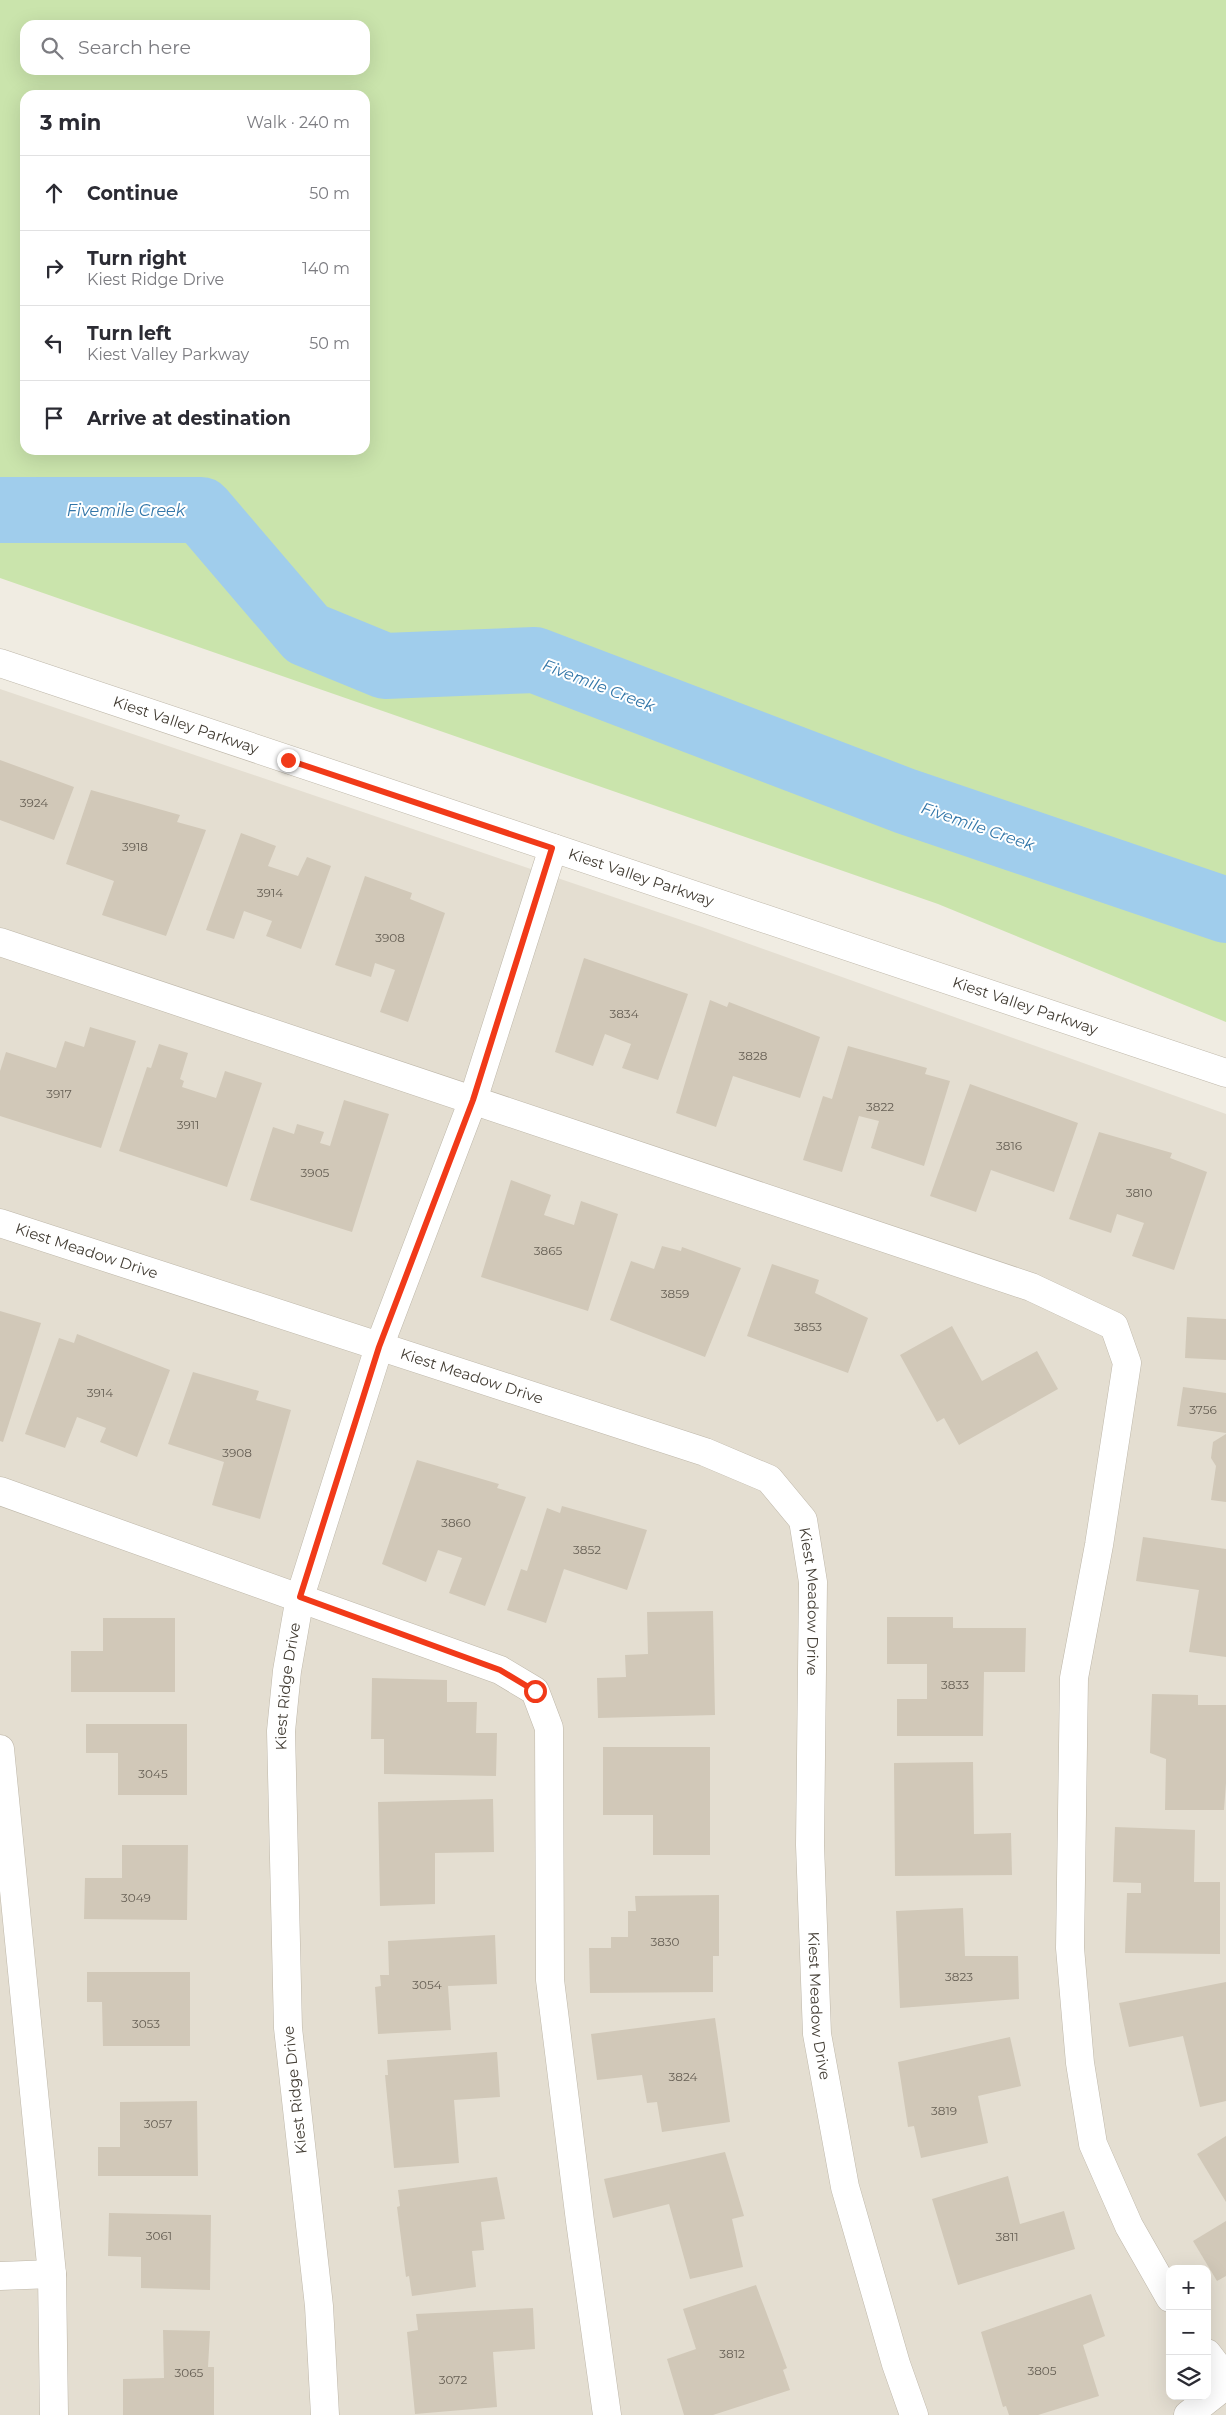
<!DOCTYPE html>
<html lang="en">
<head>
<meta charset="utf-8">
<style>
  :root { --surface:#fff; --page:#f2f2f3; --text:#2b2b33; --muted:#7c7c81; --line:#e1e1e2 }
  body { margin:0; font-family:Montserrat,sans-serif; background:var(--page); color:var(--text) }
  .controls { position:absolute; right:15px; bottom:15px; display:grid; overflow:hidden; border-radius:10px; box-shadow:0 5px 20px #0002 }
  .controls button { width:45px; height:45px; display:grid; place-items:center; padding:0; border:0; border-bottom:1px solid var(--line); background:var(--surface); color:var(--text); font:25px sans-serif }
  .stop { position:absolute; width:15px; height:15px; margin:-11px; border:4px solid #f13a19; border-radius:50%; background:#fff }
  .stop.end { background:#f13a19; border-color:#fff; box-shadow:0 1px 5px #0008 }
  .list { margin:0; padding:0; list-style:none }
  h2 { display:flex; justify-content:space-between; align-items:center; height:65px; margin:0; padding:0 20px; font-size:21px }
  h2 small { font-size:16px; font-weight:400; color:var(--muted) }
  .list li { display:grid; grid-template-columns:32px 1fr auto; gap:15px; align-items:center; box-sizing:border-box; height:75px; padding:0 20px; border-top:1px solid var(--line) }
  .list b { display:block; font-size:19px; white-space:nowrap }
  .list p { margin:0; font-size:16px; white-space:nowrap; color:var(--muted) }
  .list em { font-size:16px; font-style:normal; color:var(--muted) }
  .icon { flex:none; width:28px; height:28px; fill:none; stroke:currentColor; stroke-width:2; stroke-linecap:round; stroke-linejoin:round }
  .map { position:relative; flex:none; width:1226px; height:2415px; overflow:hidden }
  .search { position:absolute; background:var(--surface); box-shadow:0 5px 20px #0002; left:20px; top:20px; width:350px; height:55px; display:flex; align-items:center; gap:12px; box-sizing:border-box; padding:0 18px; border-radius:15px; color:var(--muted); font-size:19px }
  .panel { position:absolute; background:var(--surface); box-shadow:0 5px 20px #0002; left:20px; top:90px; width:350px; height:365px; border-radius:15px }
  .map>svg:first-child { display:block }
  .residential { fill:#e4ded1; fill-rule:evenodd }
  .green { fill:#cae4ac; fill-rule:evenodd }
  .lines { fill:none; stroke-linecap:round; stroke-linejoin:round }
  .river { stroke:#a0cdec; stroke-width:66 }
  .building { fill:#d1c8b8 }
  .minor-casing { stroke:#beb7a9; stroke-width:29 }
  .minor { stroke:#fff; stroke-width:28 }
  .route { stroke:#f13a19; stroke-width:6 }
  .labels { text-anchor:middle; stroke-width:4; stroke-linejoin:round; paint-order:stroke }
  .number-label { font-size:12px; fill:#665f54 }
  .street-label { font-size:15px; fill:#423c33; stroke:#fff }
  .water-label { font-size:16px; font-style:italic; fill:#3276a8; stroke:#fff }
</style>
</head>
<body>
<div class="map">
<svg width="1226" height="2415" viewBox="0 0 1226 2415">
  <rect width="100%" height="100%" fill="#f0ece2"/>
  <!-- residential -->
  <path class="residential" d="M0,689L702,927L1226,1114V2415H0ZM1170,2269H1207V2396H1170Z"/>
  <!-- green -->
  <path class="green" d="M0,0H1226V1022L938,904L0,578ZM25,25H365V70H25ZM25,95H365V450H25Z"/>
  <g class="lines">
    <!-- river -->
    <polyline class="river" points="0,510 201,510 307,634 385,666 535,660 905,801 1226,910"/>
  </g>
  <!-- building -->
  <g class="building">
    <polygon points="0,760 74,787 54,840 0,820"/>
    <polygon points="91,790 180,815 177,822 206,830 166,936 102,915 114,881 66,864"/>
    <polygon points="241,833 276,846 268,866 298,876 307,857 331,866 301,949 266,936 272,921 244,911 234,939 206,930"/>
    <polygon points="365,876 412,893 410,899 445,913 408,1022 380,1012 395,970 375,963 371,977 335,965"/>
    <polygon points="584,958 688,994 658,1080 622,1068 631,1044 605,1034 593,1066 555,1052"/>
    <polygon points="710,1000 727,1007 729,1002 820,1037 800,1098 733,1076 716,1127 676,1113"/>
    <polygon points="90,1027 136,1041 101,1148 0,1116 0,1071 6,1052 56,1068 65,1041 84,1047"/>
    <polygon points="159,1044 188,1053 180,1079 184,1081 182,1087 216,1098 225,1071 262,1083 227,1187 119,1151 147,1067 151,1068"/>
    <polygon points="848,1046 927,1068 925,1074 950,1081 924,1166 871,1148 879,1121 859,1116 842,1172 803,1160 823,1096 832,1099"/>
    <polygon points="970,1084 1078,1123 1054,1192 991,1170 976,1212 930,1196"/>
    <polygon points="344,1100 389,1114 352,1232 250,1200 273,1127 294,1134 297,1124 324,1132 320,1143 330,1146"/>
    <polygon points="1099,1132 1172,1153 1170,1158 1207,1172 1174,1270 1132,1256 1144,1223 1117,1214 1111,1233 1069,1219"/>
    <polygon points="511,1180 551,1195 544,1215 574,1225 581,1201 618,1214 588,1311 481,1277"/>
    <polygon points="662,1246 681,1251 682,1247 741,1268 705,1357 610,1320 631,1261 654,1269"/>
    <polygon points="772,1264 819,1280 815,1293 868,1318 848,1373 747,1336"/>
    <polygon points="0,1311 41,1323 3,1442 0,1441"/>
    <polygon points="1187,1317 1226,1319 1226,1360 1185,1358"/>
    <polygon points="952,1326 982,1381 1037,1351 1058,1389 959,1445 944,1418 937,1422 900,1355"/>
    <polygon points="77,1334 170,1370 137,1457 100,1442 106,1428 77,1417 65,1448 25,1434 59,1338 74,1343"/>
    <polygon points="193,1372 259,1391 256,1400 291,1410 260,1519 212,1505 224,1462 168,1444"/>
    <polygon points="1183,1387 1226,1393 1226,1433 1177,1426"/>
    <polygon points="1226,1434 1226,1502 1211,1500 1216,1466 1211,1458 1213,1442"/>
    <polygon points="417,1460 499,1484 497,1488 526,1497 485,1606 449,1593 462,1558 438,1550 426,1582 382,1564"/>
    <polygon points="562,1506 647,1530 627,1590 564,1569 546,1623 507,1610 521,1569 527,1571 547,1508 560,1513"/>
    <polygon points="1143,1537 1226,1549 1226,1657 1189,1652 1199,1590 1136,1581"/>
    <polygon points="713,1611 715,1715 598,1718 597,1678 626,1677 625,1655 648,1654 647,1612"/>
    <polygon points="887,1617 953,1617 953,1628 1026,1628 1025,1672 984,1672 983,1736 897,1736 897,1699 927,1699 927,1664 887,1664"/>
    <polygon points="103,1618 175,1618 175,1692 71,1692 71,1651 103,1651"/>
    <polygon points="372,1678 447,1680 447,1702 477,1702 476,1733 497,1733 496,1776 384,1774 384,1739 371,1739"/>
    <polygon points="1152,1694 1198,1695 1198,1705 1226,1705 1226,1783 1224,1810 1165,1810 1166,1759 1150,1753"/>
    <polygon points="86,1724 187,1724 187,1795 118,1795 118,1753 86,1753"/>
    <polygon points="603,1747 710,1747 710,1855 653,1855 653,1815 603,1815"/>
    <polygon points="973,1762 974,1834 1011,1833 1012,1875 895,1876 894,1763"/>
    <polygon points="493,1799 494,1852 435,1853 435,1904 380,1906 378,1802"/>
    <polygon points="1115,1827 1195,1830 1194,1882 1220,1882 1220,1954 1125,1953 1127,1893 1141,1893 1141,1883 1113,1882"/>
    <polygon points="122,1845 188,1845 187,1920 84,1919 85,1878 122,1878"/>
    <polygon points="719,1895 719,1956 713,1956 713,1992 590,1993 589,1948 611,1948 611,1937 628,1937 628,1911 636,1911 635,1896"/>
    <polygon points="963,1908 965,1956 1018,1956 1019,1999 900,2008 896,1911"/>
    <polygon points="495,1935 497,1984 448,1986 451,2030 378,2034 375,1987 381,1986 380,1975 389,1975 388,1941"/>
    <polygon points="87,1972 190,1972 190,2046 103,2046 102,2002 87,2002"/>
    <polygon points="1226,1982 1226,2101 1200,2107 1183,2036 1129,2047 1119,2003"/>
    <polygon points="715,2018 730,2122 662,2132 657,2102 647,2103 642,2075 597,2080 591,2034"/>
    <polygon points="1010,2037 1021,2086 978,2096 988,2143 921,2158 914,2126 908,2127 898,2062"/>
    <polygon points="497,2052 500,2097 454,2100 459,2163 394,2168 385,2075 388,2075 387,2060"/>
    <polygon points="197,2101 198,2176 98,2176 98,2147 120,2147 120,2102"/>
    <polygon points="1226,2136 1226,2202 1197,2154"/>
    <polygon points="725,2152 744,2216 732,2219 743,2267 690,2279 669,2204 613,2218 604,2179"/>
    <polygon points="1008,2176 1020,2224 1064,2211 1075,2249 958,2285 932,2199"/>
    <polygon points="497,2177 505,2219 481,2222 484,2250 472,2251 476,2287 412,2296 409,2276 406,2277 397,2207 400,2206 398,2190"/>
    <polygon points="109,2213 211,2215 210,2290 141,2288 141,2257 108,2256"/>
    <polygon points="1226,2221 1226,2276 1217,2281 1193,2241"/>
    <polygon points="756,2285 787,2368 783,2370 790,2390 713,2415 684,2415 667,2359 696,2349 683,2309"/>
    <polygon points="1091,2294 1105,2336 1083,2345 1099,2396 1038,2415 1009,2415 1006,2406 1003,2407 981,2332"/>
    <polygon points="533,2308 535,2349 493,2352 497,2407 415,2414 407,2332 418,2330 416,2314"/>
    <polygon points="163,2330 210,2331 208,2367 214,2367 214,2415 123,2415 123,2379 164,2378"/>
  </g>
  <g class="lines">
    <!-- minor casing -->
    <g class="minor-casing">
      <g id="minor">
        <path id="s1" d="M0,663L1226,1073"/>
        <polyline points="0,942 1031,1287 1114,1326 1127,1363 1099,1545 1074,1678 1070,1948 1080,2063 1093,2144 1129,2226 1170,2298"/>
        <path id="s2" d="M0,1223L705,1452L769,1479L803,1520L813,1582L810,1845L817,2034L845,2187L896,2364L914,2415"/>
        <polyline points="0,1491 500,1670 535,1691 549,1728 550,1980 580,2221 607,2415"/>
        <polyline points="0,1749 52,2274 54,2415"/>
        <polyline points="0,2276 52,2274"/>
        <polyline points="1207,2353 1226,2378"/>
        <path id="s3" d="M325,2415L319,2306L288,2028L281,1731L287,1671L300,1597L379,1347L473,1100L553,848"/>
        <polyline points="1188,2415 1226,2385"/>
      </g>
    </g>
    <!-- minor -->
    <use href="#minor" class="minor"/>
  </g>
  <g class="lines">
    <!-- route -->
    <polyline class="route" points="288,760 552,848 473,1100 379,1347 300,1597 500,1670 535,1691"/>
  </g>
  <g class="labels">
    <!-- number labels -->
    <g class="number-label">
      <text x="34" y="807">3924</text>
      <text x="135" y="851">3918</text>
      <text x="270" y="897">3914</text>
      <text x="390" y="942">3908</text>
      <text x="624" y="1018">3834</text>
      <text x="753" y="1060">3828</text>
      <text x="59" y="1098">3917</text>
      <text x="880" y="1111">3822</text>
      <text x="188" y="1129">3911</text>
      <text x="1009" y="1150">3816</text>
      <text x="315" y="1177">3905</text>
      <text x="1139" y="1197">3810</text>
      <text x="548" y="1255">3865</text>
      <text x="675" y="1298">3859</text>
      <text x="808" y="1331">3853</text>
      <text x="100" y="1397">3914</text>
      <text x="1203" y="1414">3756</text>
      <text x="237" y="1457">3908</text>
      <text x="456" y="1527">3860</text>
      <text x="587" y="1554">3852</text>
      <text x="955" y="1689">3833</text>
      <text x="153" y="1778">3045</text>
      <text x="136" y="1902">3049</text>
      <text x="665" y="1946">3830</text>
      <text x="959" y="1981">3823</text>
      <text x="427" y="1989">3054</text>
      <text x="146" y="2028">3053</text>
      <text x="683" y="2081">3824</text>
      <text x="944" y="2115">3819</text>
      <text x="158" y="2128">3057</text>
      <text x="159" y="2240">3061</text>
      <text x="1007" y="2241">3811</text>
      <text x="732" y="2358">3812</text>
      <text x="1042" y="2375">3805</text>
      <text x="189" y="2377">3065</text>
      <text x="453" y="2384">3072</text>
    </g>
    <!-- street labels -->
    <g class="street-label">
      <text dy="5" stroke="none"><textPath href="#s1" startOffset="196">Kiest Valley Parkway</textPath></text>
      <text dy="5" stroke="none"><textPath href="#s1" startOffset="676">Kiest Valley Parkway</textPath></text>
      <text dy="5" stroke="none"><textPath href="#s1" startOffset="1081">Kiest Valley Parkway</textPath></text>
      <text dy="5" stroke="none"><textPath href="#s2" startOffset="91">Kiest Meadow Drive</textPath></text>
      <text dy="5" stroke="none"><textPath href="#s2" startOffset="496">Kiest Meadow Drive</textPath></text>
      <text dy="5" stroke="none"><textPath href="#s2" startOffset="946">Kiest Meadow Drive</textPath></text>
      <text dy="5" stroke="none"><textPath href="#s3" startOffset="731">Kiest Ridge Drive</textPath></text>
      <text dy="5" stroke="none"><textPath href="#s2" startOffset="1351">Kiest Meadow Drive</textPath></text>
      <text transform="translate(295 2090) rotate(-96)" y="5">Kiest Ridge Drive</text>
    </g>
    <!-- water labels -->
    <g class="water-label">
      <text x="126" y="516">Fivemile Creek</text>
      <text transform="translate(599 685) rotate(21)" y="6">Fivemile Creek</text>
      <text transform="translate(978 826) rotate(19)" y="6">Fivemile Creek</text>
    </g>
  </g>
</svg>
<div class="controls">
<button>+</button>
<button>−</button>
<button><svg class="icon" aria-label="layers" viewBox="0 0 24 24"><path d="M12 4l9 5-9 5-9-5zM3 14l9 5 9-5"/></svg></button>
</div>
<div class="stop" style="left:535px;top:1691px"></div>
<div class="stop end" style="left:288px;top:760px"></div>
<div class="search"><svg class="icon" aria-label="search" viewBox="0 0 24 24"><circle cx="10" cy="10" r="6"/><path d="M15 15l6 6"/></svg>Search here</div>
<section class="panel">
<h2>3 min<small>Walk · 240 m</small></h2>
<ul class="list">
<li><svg class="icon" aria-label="ahead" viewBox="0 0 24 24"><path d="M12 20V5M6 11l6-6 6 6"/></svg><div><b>Continue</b></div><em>50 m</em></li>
<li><svg class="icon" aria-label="right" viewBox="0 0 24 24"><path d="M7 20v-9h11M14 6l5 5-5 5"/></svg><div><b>Turn right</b><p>Kiest Ridge Drive</p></div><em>140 m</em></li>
<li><svg class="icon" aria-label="left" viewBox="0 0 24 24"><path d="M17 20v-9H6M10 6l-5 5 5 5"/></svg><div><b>Turn left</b><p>Kiest Valley Parkway</p></div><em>50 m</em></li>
<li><svg class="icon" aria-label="arrive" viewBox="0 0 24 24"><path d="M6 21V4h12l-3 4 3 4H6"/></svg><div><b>Arrive at destination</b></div></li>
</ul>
</section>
</div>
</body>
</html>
